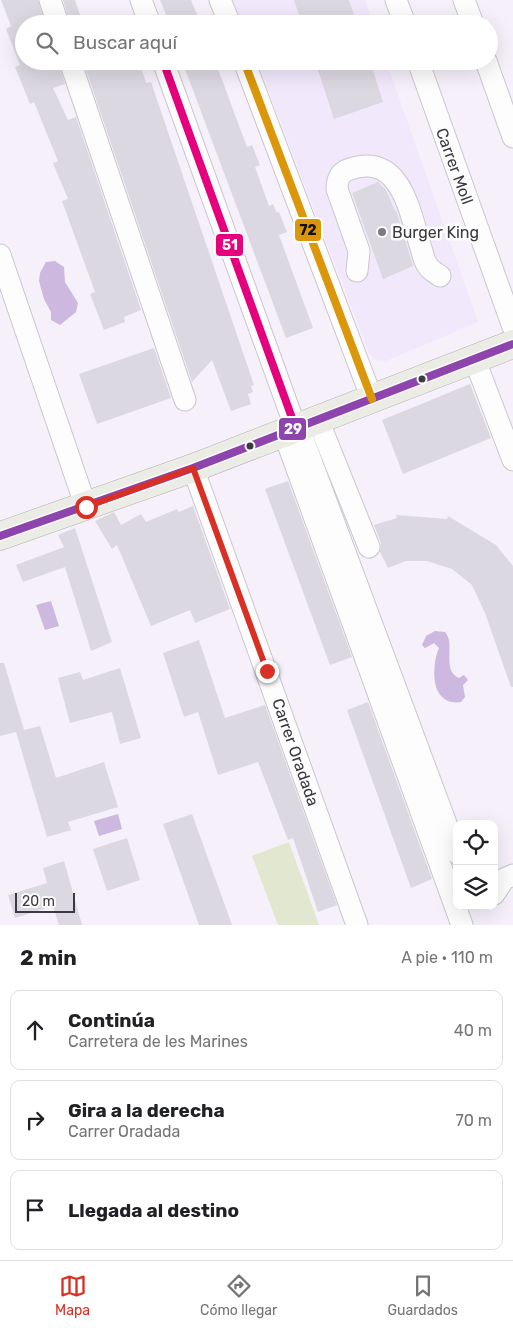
<!DOCTYPE html>
<html lang="es">
<head>
<meta charset="utf-8">
<style>
  :root { --surface:#fff; --page:#f2f2f2; --text:#202124; --muted:#757577; --line:#e0e0e0; --accent:#d93025 }
  body { margin:0; font-family:Rubik,sans-serif; background:var(--page); color:var(--text) }
  .controls { position:absolute; right:15px; bottom:15px; display:grid; overflow:hidden; border-radius:10px; box-shadow:0 5px 20px #0002 }
  .controls button { width:45px; height:45px; display:grid; place-items:center; padding:0; border:0; border-bottom:1px solid var(--line); background:var(--surface); color:var(--text); font:25px sans-serif }
  .scale { position:absolute; left:15px; bottom:12px; width:60px; box-sizing:border-box; padding-left:5px; border:2px solid #3c3940; border-top:0; font-size:14px; line-height:18px; white-space:nowrap; color:#3c3940; -webkit-text-stroke:4px #fdfdfd; paint-order:stroke }
  .stop { position:absolute; width:15px; height:15px; margin:-11px; border:4px solid #d93025; border-radius:50%; background:#fff }
  .stop.end { background:#d93025; border-color:#fff; box-shadow:0 1px 5px #0008 }
  .list { margin:0; padding:0; list-style:none }
  h2 { display:flex; justify-content:space-between; align-items:center; height:65px; margin:0; padding:0 20px; font-size:21px }
  h2 small { font-size:16px; font-weight:400; color:var(--muted) }
  .list li { display:grid; grid-template-columns:32px 1fr auto; gap:15px; align-items:center; box-sizing:border-box; height:80px; margin:0 10px 10px; padding:0 10px; border:1px solid var(--line); border-radius:10px }
  .list b { display:block; font-size:19px; white-space:nowrap }
  .list p { margin:0; font-size:16px; white-space:nowrap; color:var(--muted) }
  .list em { font-size:16px; font-style:normal; color:var(--muted) }
  .icon { flex:none; width:28px; height:28px; fill:none; stroke:currentColor; stroke-width:2; stroke-linecap:round; stroke-linejoin:round }
  .map { position:relative; flex:none; width:513px; height:925px; overflow:hidden }
  .search { position:absolute; background:var(--surface); box-shadow:0 5px 20px #0002; left:15px; right:15px; top:15px; height:55px; display:flex; align-items:center; gap:12px; box-sizing:border-box; padding:0 18px; border-radius:28px; color:var(--muted); font-size:19px }
  .sheet { height:335px; background:var(--surface) }
  nav { display:flex; justify-content:space-around; align-items:center; box-sizing:border-box; height:70px; border-top:1px solid var(--line); background:var(--surface); font-size:14px; color:var(--muted) }
  nav a { display:grid; justify-items:center; gap:2px }
  nav .on { color:var(--accent) }
  .map>svg:first-child { display:block }
  .built { fill:#f2e8fc }
  .green { fill:#e2e7d0 }
  .water { fill:#cdb8e0 }
  .building { fill:#dcd8e1 }
  .lines { fill:none; stroke-linecap:round; stroke-linejoin:round }
  .minor-casing { stroke:#cac6ce; stroke-width:23 }
  .major-casing { stroke:#b4b4ac; stroke-width:29 }
  .minor { stroke:#fefdfe; stroke-width:21 }
  .major { stroke:#ebece6; stroke-width:28 }
  .bus-1-casing { stroke:#fdfdfd; stroke-width:11 }
  .bus-2-casing { stroke:#fdfdfd; stroke-width:11 }
  .bus-3-casing { stroke:#fdfdfd; stroke-width:11 }
  .bus-1 { stroke:#8e44ad; stroke-width:8 }
  .bus-2 { stroke:#e5007d; stroke-width:8 }
  .bus-3 { stroke:#db960a; stroke-width:8 }
  .route { stroke:#d93025; stroke-width:6 }
  .poi-dot { fill:#7d7981; stroke:#fdfdfd; stroke-width:2 }
  .bus-dot { fill:#3c3940; stroke:#fdfdfd; stroke-width:2 }
  .labels { text-anchor:middle; stroke-width:5; stroke-linejoin:round; paint-order:stroke }
  .street-label { font-size:16px; fill:#3c3940; stroke:#fdfdfd }
  .poi-label { font-size:16px; fill:#3c3940; stroke:#fdfdfd; text-anchor:start }
  .line-badge { stroke:#fdfdfd; stroke-width:2 }
  .badge-label { font-size:14px; text-anchor:middle; font-weight:bold; fill:#fff }
  .pale-badge-label { font-size:14px; text-anchor:middle; font-weight:bold; fill:#111 }
</style>
</head>
<body>
<div class="map">
<svg width="513" height="925" viewBox="0 0 513 925">
  <rect width="100%" height="100%" fill="#f5f0fa"/>
  <!-- built -->
  <g class="built">
    <polygon points="233,0 365,0 373,24 242,24"/>
    <polygon points="257,61 386,61 478,322 386,361 376,360 369,353"/>
  </g>
  <!-- green -->
  <polygon class="green" points="289,842 319,925 278,925 252,856"/>
  <!-- water -->
  <g class="water">
    <polygon points="55,261 64,267 65,282 78,303 76,312 60,325 51,320 51,312 44,299 39,281 40,273 46,262"/>
    <polygon points="51,601 59,626 45,630 36,605"/>
    <path d="M435,631L445,632C456,644 441,670 459,678L464,675L468,680L463,685L465,697L461,702C430,707 431,666 439,648L434,643L425,648L422,645L426,636Z"/>
    <polygon points="118,814 122,829 99,836 94,821"/>
  </g>
  <!-- building -->
  <g class="building">
    <polygon points="1,0 38,0 45,24 24,24 24,61 58,61 65,84 53,88 68,120 76,117 141,310 124,317 125,322 104,330 90,294 95,292 62,201 68,199 53,163 58,161 34,102 30,104 15,67 20,65 6,29 11,26"/>
    <polygon points="63,0 75,0 83,24 70,24"/>
    <polygon points="160,0 191,0 201,24 170,24"/>
    <polygon points="294,0 349,0 357,24 302,24"/>
    <polygon points="83,61 139,61 146,83 151,82 254,385 251,386 253,392 248,394 251,404 231,411 212,360 192,382"/>
    <polygon points="182,61 215,61 247,147 252,145 260,165 255,167 269,206 273,204 277,213 279,212 287,232 279,235 313,328 286,338"/>
    <polygon points="315,61 370,61 383,102 334,119"/>
    <polygon points="378,182 386,190 395,211 396,210 413,266 383,279 352,193"/>
    <polygon points="154,348 171,398 97,424 79,374"/>
    <polygon points="470,384 491,438 403,474 382,420"/>
    <polygon points="288,481 352,657 330,665 265,489"/>
    <polygon points="193,506 230,609 195,623 190,610 151,626 117,545 112,549 95,521 114,512 121,525 141,514 146,522 177,509 179,512"/>
    <polygon points="396,515 447,519 448,516 496,545 513,566 513,687 511,687 485,613 472,585 452,569 427,561 406,561 388,568 380,552 381,543 374,525 397,518"/>
    <polygon points="75,528 112,642 91,651 65,567 23,582 16,565 64,547 58,535"/>
    <polygon points="199,640 225,718 265,705 337,905 318,912 293,838 288,840 258,762 218,775 198,712 184,717 163,653"/>
    <polygon points="0,663 4,663 24,730 40,726 56,778 104,762 118,807 68,822 71,830 47,837 16,732 0,736"/>
    <polygon points="120,668 141,738 120,744 112,712 70,723 58,678 80,672 83,680"/>
    <polygon points="368,702 432,879 411,888 347,710"/>
    <polygon points="192,814 232,925 199,925 163,824"/>
    <polygon points="127,838 140,880 107,891 93,849"/>
    <polygon points="64,861 82,925 59,925 53,906 15,918 8,895 47,883 43,868"/>
  </g>
  <g class="lines">
    <!-- minor casing -->
    <g class="minor-casing">
      <g id="minor">
        <polyline points="50,0 58,24"/>
        <polyline points="141,0 150,24"/>
        <polyline points="220,0 230,24"/>
        <polyline points="396,0 405,24"/>
        <polyline points="464,0 473,24"/>
        <polyline points="70,61 185,400"/>
        <polyline points="163,61 296,429 304,442 457,853"/>
        <polyline points="244,61 372,399"/>
        <polyline points="418,61 513,327"/>
        <polyline points="486,61 513,137"/>
        <polyline points="0,255 86,507"/>
        <path d="M357,271L359,251L337,189C337,179 340,172 350,169C402,152 410,214 421,248C423,254 424,262 428,266C430,270 436,273 440,276"/>
        <polyline points="474,358 513,460"/>
        <polyline points="318,420 369,547"/>
        <polyline points="284,433 462,925"/>
        <polyline points="193,468 357,925"/>
        <polyline points="494,894 504,879 513,875"/>
      </g>
    </g>
    <!-- major casing -->
    <g class="major-casing">
      <polyline id="major" points="0,536 193,468 513,344"/>
    </g>
    <!-- minor -->
    <use href="#minor" class="minor"/>
    <!-- major -->
    <use href="#major" class="major"/>
    <!-- bus-1 casing -->
    <g class="bus-1-casing">
      <polyline id="bus-1" points="0,536 193,468 513,344"/>
    </g>
    <!-- bus-2 casing -->
    <g class="bus-2-casing">
      <polyline id="bus-2" points="163,61 296,429"/>
    </g>
    <!-- bus-3 casing -->
    <g class="bus-3-casing">
      <polyline id="bus-3" points="244,61 372,399"/>
    </g>
    <!-- bus-1 -->
    <use href="#bus-1" class="bus-1"/>
    <!-- bus-2 -->
    <use href="#bus-2" class="bus-2"/>
    <!-- bus-3 -->
    <use href="#bus-3" class="bus-3"/>
  </g>
  <g class="lines">
    <!-- route -->
    <polyline class="route" points="86,507 193,468 267,671"/>
  </g>
  <!-- markers -->
  <circle class="poi-dot" cx="382" cy="232" r="5"/>
  <g class="bus-dot">
    <circle cx="422" cy="379" r="4.5"/>
    <circle cx="250" cy="446" r="4.5"/>
  </g>
  <g class="labels">
    <!-- street labels -->
    <g class="street-label">
      <text transform="translate(455 166) rotate(70)" y="6">Carrer Moll</text>
      <text transform="translate(296 752) rotate(71)" y="6">Carrer Oradada</text>
    </g>
    <!-- poi labels -->
    <g class="poi-label">
      <text x="392" y="238">Burger King</text>
    </g>
  </g>
  <g class="line-badge">
    <rect x="294" y="218" width="28" height="24" rx="5" fill="#db960a"/>
    <rect x="215" y="233" width="29" height="24" rx="5" fill="#e5007d"/>
    <rect x="278" y="417" width="29" height="24" rx="5" fill="#8e44ad"/>
  </g>
  <g class="badge-label">
    <text x="230" y="250">51</text>
    <text x="293" y="434">29</text>
  </g>
  <g class="pale-badge-label">
    <text x="308" y="235">72</text>
  </g>
</svg>
<div class="controls">
<button><svg class="icon" aria-label="locate" viewBox="0 0 24 24"><circle cx="12" cy="12" r="6"/><path d="M12 2v4M12 18v4M2 12h4M18 12h4"/></svg></button>
<button><svg class="icon" aria-label="layers" viewBox="0 0 24 24"><path d="M12 4l9 5-9 5-9-5zM3 14l9 5 9-5"/></svg></button>
</div>
<div class="scale">20 m</div>
<div class="stop" style="left:86px;top:507px"></div>
<div class="stop end" style="left:267px;top:671px"></div>
<div class="search"><svg class="icon" aria-label="search" viewBox="0 0 24 24"><circle cx="10" cy="10" r="6"/><path d="M15 15l6 6"/></svg>Buscar aquí</div>
</div>
<section class="sheet">
<h2>2 min<small>A pie · 110 m</small></h2>
<ul class="list">
<li><svg class="icon" aria-label="ahead" viewBox="0 0 24 24"><path d="M12 20V5M6 11l6-6 6 6"/></svg><div><b>Continúa</b><p>Carretera de les Marines</p></div><em>40 m</em></li>
<li><svg class="icon" aria-label="right" viewBox="0 0 24 24"><path d="M7 20v-9h11M14 6l5 5-5 5"/></svg><div><b>Gira a la derecha</b><p>Carrer Oradada</p></div><em>70 m</em></li>
<li><svg class="icon" aria-label="arrive" viewBox="0 0 24 24"><path d="M6 21V4h12l-3 4 3 4H6"/></svg><div><b>Llegada al destino</b></div></li>
</ul>
</section>
<nav>
<a class="on"><svg class="icon" aria-label="map" viewBox="0 0 24 24"><path d="M3 6l6-2 6 2 6-2v14l-6 2-6-2-6 2zM9 4v14M15 6v14"/></svg>Mapa</a>
<a><svg class="icon" aria-label="directions" viewBox="0 0 24 24"><path d="M12 3l9 9-9 9-9-9zM9 14v-3h6M13 9l2 2-2 2"/></svg>Cómo llegar</a>
<a><svg class="icon" aria-label="saved" viewBox="0 0 24 24"><path d="M7 4h10v16l-5-4-5 4z"/></svg>Guardados</a>
</nav>
</body>
</html>
